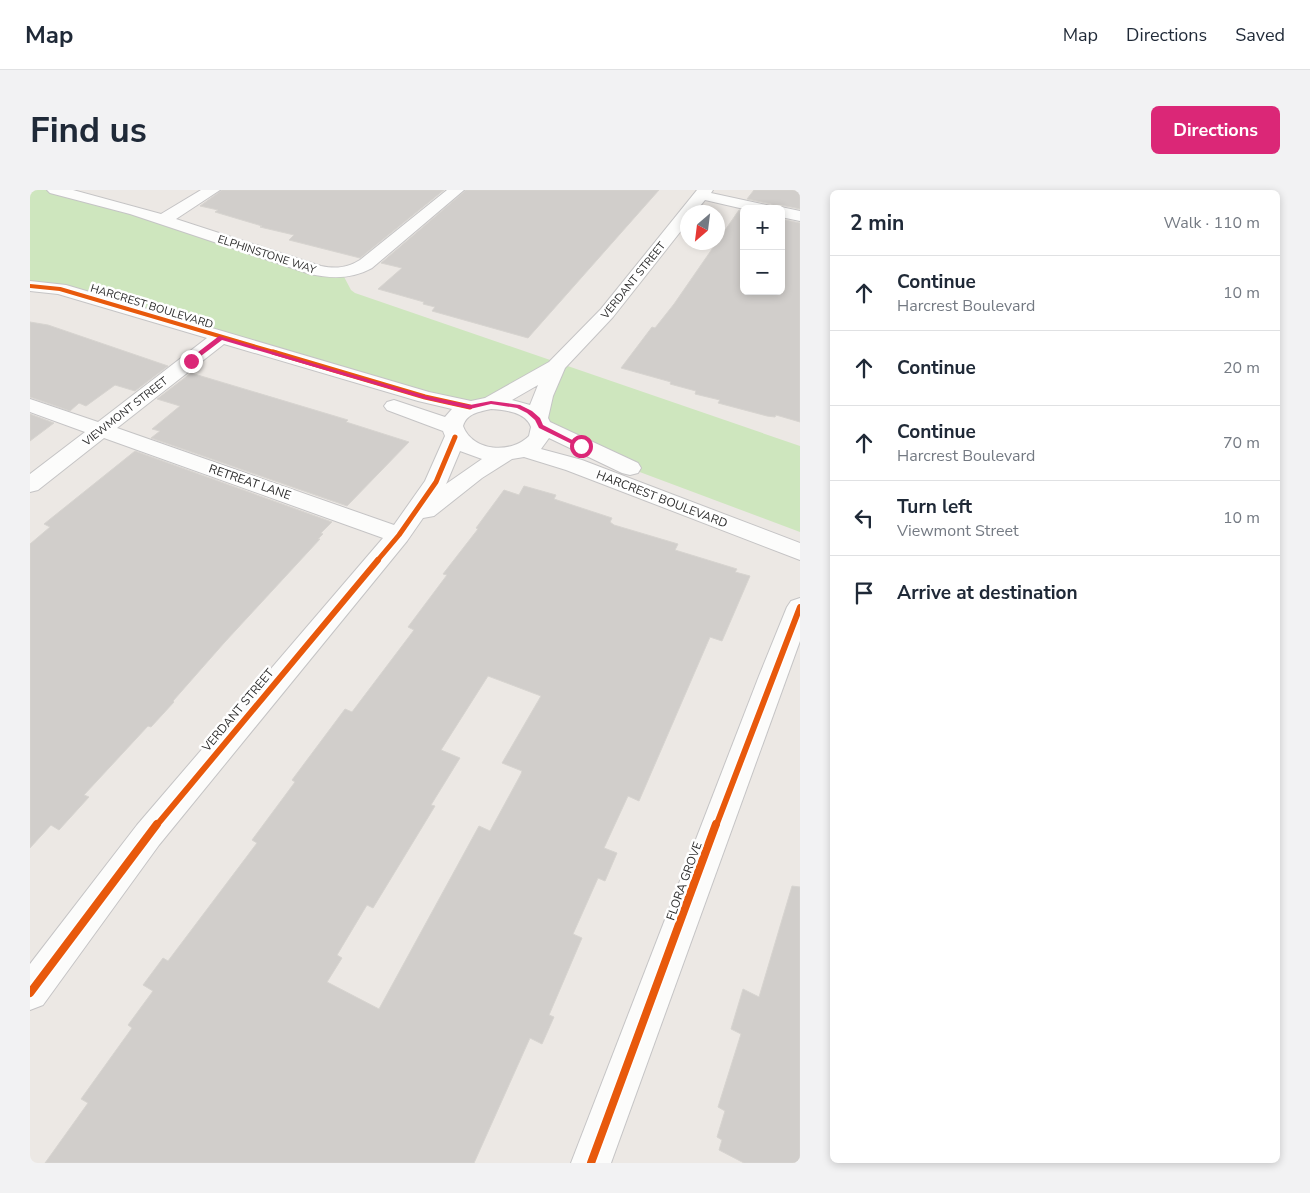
<!DOCTYPE html>
<html lang="en">
<head>
<meta charset="utf-8">
<style>
  :root { --surface:#fff; --page:#f2f2f3; --text:#1f2937; --muted:#747a83; --line:#e0e1e3; --accent:#db2777 }
  body { margin:0; font-family:"Nunito Sans",sans-serif; background:var(--page); color:var(--text) }
  .controls { position:absolute; right:15px; top:15px; display:grid; overflow:hidden; border-radius:8px; box-shadow:0 2px 8px #0003 }
  .controls button { width:45px; height:45px; display:grid; place-items:center; padding:0; border:0; border-bottom:1px solid var(--line); background:var(--surface); color:var(--text); font:25px sans-serif }
  .compass { position:absolute; left:650px; top:15px; width:45px; height:45px; border-radius:50%; background:var(--surface); box-shadow:0 2px 8px #0003; rotate:208deg }
  .stop { position:absolute; width:15px; height:15px; margin:-11px; border:4px solid #db2777; border-radius:50%; background:#fff }
  .stop.end { background:#db2777; border-color:#fff; box-shadow:0 1px 5px #0008 }
  .list { margin:0; padding:0; list-style:none }
  h2 { display:flex; justify-content:space-between; align-items:center; height:65px; margin:0; padding:0 20px; font-size:21px }
  h2 small { font-size:16px; font-weight:400; color:var(--muted) }
  .list li { display:grid; grid-template-columns:32px 1fr auto; gap:15px; align-items:center; box-sizing:border-box; height:75px; padding:0 20px; border-top:1px solid var(--line) }
  .list b { display:block; font-size:19px; white-space:nowrap }
  .list p { margin:0; font-size:16px; white-space:nowrap; color:var(--muted) }
  .list em { font-size:16px; font-style:normal; color:var(--muted) }
  .icon { flex:none; width:28px; height:28px; fill:none; stroke:currentColor; stroke-width:2; stroke-linecap:round; stroke-linejoin:round }
  .map { position:relative; flex:none; width:770px; height:973px; overflow:hidden; border-radius:8px }
  header { display:flex; align-items:center; gap:30px; box-sizing:border-box; height:70px; padding:0 25px; background:var(--surface); border-bottom:1px solid var(--line) }
  header strong { font-size:24px }
  nav { display:flex; gap:28px; margin-inline-start:auto; font-size:18px }
  .intro { display:flex; align-items:center; justify-content:space-between; box-sizing:border-box; height:120px; padding:0 30px }
  h1 { margin:0; font-size:35px }
  .button { padding:12px 22px; border-radius:8px; background:var(--accent); color:#fff; font-size:18px; font-weight:700 }
  main { display:flex; gap:30px; padding:0 30px }
  aside { flex:1; background:var(--surface); border-radius:8px; box-shadow:0 2px 8px #0003 }
  .map>svg:first-child { display:block }
  .green { fill:#cee6be }
  .building { fill:#d1cecb; stroke:#d7d4d0; fill-rule:evenodd }
  .lines { fill:none; stroke-linecap:round; stroke-linejoin:round }
  .minor-casing { stroke:#c5c4c5; stroke-width:2 }
  .minor { fill:#fcfcfb; fill-rule:evenodd }
  .cycleway-far3-casing { stroke:#fff; stroke-width:5.5 }
  .cycleway-far2-casing { stroke:#fff; stroke-width:8 }
  .cycleway-far1-casing { stroke:#fff; stroke-width:9 }
  .cycleway-casing { stroke:#fff; stroke-width:11 }
  .cycleway-far3 { stroke:#e8590c; stroke-width:4 }
  .cycleway-far2 { stroke:#e8590c; stroke-width:5 }
  .cycleway-far1 { stroke:#e8590c; stroke-width:6 }
  .cycleway { stroke:#e8590c; stroke-width:8 }
  .route { fill:#db2777 }
  .labels { text-anchor:middle; stroke-width:5; stroke-linejoin:round; paint-order:stroke }
  .far-street-label { font-size:11px; fill:#2e2e2e; stroke:#fff }
  .street-label { font-size:12px; fill:#2e2e2e; stroke:#fff }
</style>
</head>
<body>
<header>
<strong>Map</strong>
<nav><a>Map</a><a>Directions</a><a>Saved</a></nav>
</header>
<div class="intro"><h1>Find us</h1><a class="button">Directions</a></div>
<main>
<div class="map">
<svg width="770" height="973" viewBox="0 0 770 973">
  <rect width="100%" height="100%" fill="#ece8e4"/>
  <!-- green -->
  <polygon class="green" points="0,0 25,0 312,83 321,100 325,103 770,256 770,342 583,272 511,236 526,177 440,217 0,96"/>
  <!-- building -->
  <g class="building">
    <polygon points="192,0 414,0 330,68 259,50 264,45 230,37 232,36 185,22 188,20 170,16"/>
    <polygon points="436,0 629,0 498,148 402,121 405,117 393,114 394,112 348,99 372,78 351,73"/>
    <polygon points="724,0 770,0 770,19 751,15 745,17 741,14 717,9"/>
    <polygon points="709,20 714,21 714,101 751,101 751,29 770,33 770,232 746,225 745,227 737,226 688,213 690,210 665,204 666,201 640,194 641,192 591,178 622,137 625,138 644,114"/>
    <polygon points="0,132 18,135 138,176 105,201 85,195 56,216 49,213 40,221 0,207"/>
    <polygon points="161,183 318,230 316,232 379,252 317,316 121,248 130,241 122,239 150,216 127,209"/>
    <polygon points="0,224 24,233 0,251"/>
    <polygon points="105,261 302,332 291,343 293,344 288,349 290,349 194,453 143,511 144,512 121,537 118,536 54,605 59,607 29,640 21,635 0,658 0,354 20,337 14,334"/>
    <path d="M494,296L526,305L524,309L582,328L580,332L584,335L648,354L645,360L707,379L705,382L720,386L692,451L680,447L609,611L598,606L574,658L587,663L575,691L568,688L543,744L552,748L519,825L524,827L512,854L500,848L444,973H15L58,913L51,909L102,838L98,835L123,801L113,795L133,768L138,771L227,653L222,650L265,592L262,590L315,519L322,522L384,440L378,437L417,385L413,384L448,339L446,338L474,300L489,305ZM458,486L511,506L472,573L492,581L491,584L460,641L449,636L349,819L297,792L312,768L307,765L337,715L343,718L405,616L401,615L430,568L411,560Z"/>
    <polygon points="762,696 770,697 770,973 714,973 689,960 692,950 687,947 695,921 688,917 711,844 701,839 713,799 729,807"/>
  </g>
  <g class="lines">
    <!-- minor casing -->
    <g class="minor-casing">
      <g id="minor">
        <path d="M17,0H43L131,24L171,0H190L146,29L291,76C306,79 317,78 330,70L417,0H434L342,78C322,89 302,89 280,84L100,24L20,3Z"/>
        <path d="M667,0H683L681,3L741,16L744,19H714L675,10L665,22H658V32L583,127L535,178L523,206L518,228L520,232L608,273L611,278L608,283L600,285L592,283L519,248L511,259L552,270L770,353V370L536,280L494,267L482,269L452,288L404,326L393,328L377,351L129,655L13,815L0,820V774L107,635L353,348L74,248L8,300L0,302V284L55,242L0,222V209L68,232L177,148L28,104L0,101V91L36,95L399,202L441,211L455,208L519,172L571,119ZM194,154L388,211L422,219L415,227L364,210L357,212L354,216L357,220L413,241L415,246L395,291L364,335L87,238ZM508,195L500,215L482,210ZM461,219C475,220 496,222 501,237L499,246C481,264 443,262 433,236C437,223 449,222 461,219ZM430,261L452,269L416,294L417,292Z"/>
        <polygon points="751,17 770,21 770,31 751,27 751,19 745,19"/>
        <polygon points="770,408 770,451 581,973 541,973 729,486 757,417 761,411"/>
      </g>
    </g>
    <!-- minor -->
    <use href="#minor" class="minor"/>
    <!-- cycleway-far3 casing -->
    <g class="cycleway-far3-casing">
      <polyline id="cycleway-far3" points="0,96 30,99 247,163"/>
    </g>
    <!-- cycleway-far2 casing -->
    <g class="cycleway-far2-casing">
      <g id="cycleway-far2">
        <polyline points="243,162 395,207 440,217"/>
        <polyline points="347,371 369,345 406,292 425,247"/>
      </g>
    </g>
    <!-- cycleway-far1 casing -->
    <g class="cycleway-far1-casing">
      <g id="cycleway-far1">
        <polyline points="126,636 348,370"/>
        <polyline points="686,636 770,417"/>
      </g>
    </g>
    <!-- cycleway casing -->
    <g class="cycleway-casing">
      <g id="cycleway">
        <polyline points="0,803 127,634"/>
        <polyline points="561,973 686,634"/>
      </g>
    </g>
    <!-- cycleway-far3 -->
    <use href="#cycleway-far3" class="cycleway-far3"/>
    <!-- cycleway-far2 -->
    <use href="#cycleway-far2" class="cycleway-far2"/>
    <!-- cycleway-far1 -->
    <use href="#cycleway-far1" class="cycleway-far1"/>
    <!-- cycleway -->
    <use href="#cycleway" class="cycleway"/>
  </g>
  <!-- route -->
  <polygon class="route" points="189,146 396,206 440,215 461,211 490,215 502,221 510,228 513,235 554,256 548,257 509,238 505,230 497,223 487,218 461,214 440,219 395,209 192,150 163,172 159,172 159,169"/>
  <g class="labels">
    <!-- far-street labels -->
    <g class="far-street-label">
      <text transform="translate(237 64) rotate(18)" y="4">ELPHINSTONE WAY</text>
      <text transform="translate(603 90) rotate(-51)" y="4">VERDANT STREET</text>
      <text transform="translate(122 116) rotate(17)" y="4">HARCREST BOULEVARD</text>
      <text transform="translate(95 221) rotate(-38)" y="4">VIEWMONT STREET</text>
    </g>
    <!-- street labels -->
    <g class="street-label">
      <text transform="translate(220 292) rotate(19)" y="4">RETREAT LANE</text>
      <text transform="translate(632 309) rotate(21)" y="4">HARCREST BOULEVARD</text>
      <text transform="translate(208 520) rotate(-50)" y="4">VERDANT STREET</text>
      <text transform="translate(654 691) rotate(-70)" y="4">FLORA GROVE</text>
    </g>
  </g>
</svg>
<div class="controls">
<button>+</button>
<button>−</button>
</div>
<svg class="compass" viewBox="-18 -18 36 36"><path d="M0-13l5 13h-10z" fill="#e53935"/><path d="M0 13l5-13h-10z" fill="#747a83"/></svg>
<div class="stop" style="left:551px;top:256px"></div>
<div class="stop end" style="left:161px;top:171px"></div>
</div>
<aside>
<h2>2 min<small>Walk · 110 m</small></h2>
<ul class="list">
<li><svg class="icon" aria-label="ahead" viewBox="0 0 24 24"><path d="M12 20V5M6 11l6-6 6 6"/></svg><div><b>Continue</b><p>Harcrest Boulevard</p></div><em>10 m</em></li>
<li><svg class="icon" aria-label="ahead" viewBox="0 0 24 24"><path d="M12 20V5M6 11l6-6 6 6"/></svg><div><b>Continue</b></div><em>20 m</em></li>
<li><svg class="icon" aria-label="ahead" viewBox="0 0 24 24"><path d="M12 20V5M6 11l6-6 6 6"/></svg><div><b>Continue</b><p>Harcrest Boulevard</p></div><em>70 m</em></li>
<li><svg class="icon" aria-label="left" viewBox="0 0 24 24"><path d="M17 20v-9H6M10 6l-5 5 5 5"/></svg><div><b>Turn left</b><p>Viewmont Street</p></div><em>10 m</em></li>
<li><svg class="icon" aria-label="arrive" viewBox="0 0 24 24"><path d="M6 21V4h12l-3 4 3 4H6"/></svg><div><b>Arrive at destination</b></div></li>
</ul>
</aside>
</main>
</body>
</html>
